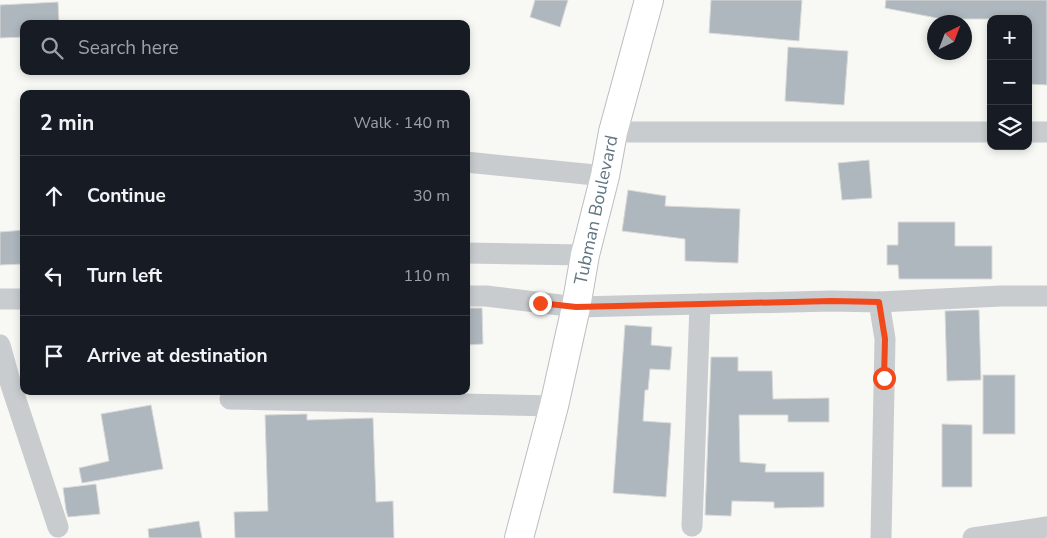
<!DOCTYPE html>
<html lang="en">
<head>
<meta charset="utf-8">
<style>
  :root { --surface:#171b24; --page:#242831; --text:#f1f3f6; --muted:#9ea1a6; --line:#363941 }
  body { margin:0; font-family:"Nunito Sans",sans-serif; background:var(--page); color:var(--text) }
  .controls { position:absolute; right:15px; top:15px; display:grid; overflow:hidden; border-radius:10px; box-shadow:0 2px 8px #0003 }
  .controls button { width:45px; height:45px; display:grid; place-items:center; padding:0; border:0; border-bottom:1px solid var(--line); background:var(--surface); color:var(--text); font:25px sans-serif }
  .compass { position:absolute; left:927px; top:15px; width:45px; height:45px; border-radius:50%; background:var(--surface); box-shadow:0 2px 8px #0003; rotate:42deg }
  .stop { position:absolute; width:15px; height:15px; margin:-11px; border:4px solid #f2491b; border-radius:50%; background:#fff }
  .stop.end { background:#f2491b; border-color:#fff; box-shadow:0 1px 5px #0008 }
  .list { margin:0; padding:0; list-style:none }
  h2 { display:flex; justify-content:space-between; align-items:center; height:65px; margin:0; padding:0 20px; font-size:21px }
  h2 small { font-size:16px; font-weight:400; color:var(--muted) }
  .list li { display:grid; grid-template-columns:32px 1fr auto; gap:15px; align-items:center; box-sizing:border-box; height:80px; padding:0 20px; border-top:1px solid var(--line) }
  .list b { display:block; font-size:19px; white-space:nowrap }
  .list em { font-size:16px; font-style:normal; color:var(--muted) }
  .icon { flex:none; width:28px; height:28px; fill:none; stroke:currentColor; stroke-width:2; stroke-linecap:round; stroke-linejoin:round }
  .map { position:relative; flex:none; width:1047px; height:538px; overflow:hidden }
  .search { position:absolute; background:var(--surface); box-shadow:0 2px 8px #0003; left:20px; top:20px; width:450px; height:55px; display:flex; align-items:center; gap:12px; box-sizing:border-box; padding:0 18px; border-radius:10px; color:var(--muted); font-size:19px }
  .panel { position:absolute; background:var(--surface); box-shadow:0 2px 8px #0003; left:20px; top:90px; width:450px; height:305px; border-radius:10px }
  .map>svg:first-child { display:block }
  .building { fill:#aeb7bd; stroke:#dadad8 }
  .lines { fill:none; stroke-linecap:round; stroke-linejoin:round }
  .highway-casing { stroke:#babec1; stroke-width:30 }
  .minor { stroke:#c8cccf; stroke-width:21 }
  .highway { stroke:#fff; stroke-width:28 }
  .route { stroke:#f2491b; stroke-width:6 }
  .labels { text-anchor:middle; stroke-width:5; stroke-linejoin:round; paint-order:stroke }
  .street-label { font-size:18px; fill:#617583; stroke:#fff }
</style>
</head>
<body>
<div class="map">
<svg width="1047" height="538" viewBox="0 0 1047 538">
  <rect width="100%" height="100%" fill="#f8f8f5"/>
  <!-- building -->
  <g class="building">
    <polygon points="535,0 568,0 560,27 530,17"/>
    <polygon points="711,0 802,0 799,41 709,33"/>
    <polygon points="886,0 1047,0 1047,85 1028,84 1028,19 942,19 885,8"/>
    <polygon points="58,2 59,24 24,24 24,37 0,38 0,5"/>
    <polygon points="788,47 848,51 844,105 785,101"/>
    <polygon points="869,160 872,198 842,200 838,163"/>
    <polygon points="628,190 666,196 665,206 740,209 738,263 685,261 685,239 622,231"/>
    <polygon points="898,222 955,222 955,246 992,246 992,279 899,279 898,265 887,265 887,245 898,245"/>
    <polygon points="24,230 24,264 0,265 0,232"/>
    <polygon points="466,308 482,308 483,344 466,345"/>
    <polygon points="972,310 979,310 981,380 947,381 945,311"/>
    <polygon points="625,325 652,327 651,345 672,347 670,370 650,369 648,390 645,390 643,421 671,423 666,497 613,493"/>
    <polygon points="711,357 738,357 738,371 772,371 773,399 829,398 829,422 788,422 788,415 739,415 740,462 766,464 765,472 824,472 824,507 774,508 774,502 732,501 731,516 705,515"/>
    <rect x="983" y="375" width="32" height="59"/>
    <polygon points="151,405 163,469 82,483 79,468 109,461 101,414"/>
    <polygon points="307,414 307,420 373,418 376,502 393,501 394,538 235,538 234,512 268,511 265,415"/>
    <polygon points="942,424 972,425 972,487 942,487"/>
    <polygon points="96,484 100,514 68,517 66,510 63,488"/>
    <polygon points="199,521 202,538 149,538 148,529"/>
  </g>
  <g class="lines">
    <!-- highway casing -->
    <g class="highway-casing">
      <polyline id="highway" points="519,538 554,406 576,307 585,255 605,176 613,132 649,0"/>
    </g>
    <!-- minor -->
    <g class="minor">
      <polyline points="613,132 991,132"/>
      <polyline points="1028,132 1047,132"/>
      <polyline points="466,162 605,176"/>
      <polyline points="466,253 585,255"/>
      <polyline points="466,296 486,296 576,307 832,301 879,302 885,339 881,538"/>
      <polyline points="0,299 24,299"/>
      <polyline points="879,302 1001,296 1047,296"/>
      <polyline points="0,345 11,385 58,527"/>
      <polyline points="230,399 554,406"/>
      <polyline points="692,526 700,304"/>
      <polyline points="973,538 1047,527"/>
    </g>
    <!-- highway -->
    <use href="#highway" class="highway"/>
  </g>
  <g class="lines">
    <!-- route -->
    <polyline class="route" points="540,303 576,307 832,301 879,302 885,339 884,378"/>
  </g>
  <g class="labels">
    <!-- street labels -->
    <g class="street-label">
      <text transform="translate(596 210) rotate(-78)" y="6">Tubman Boulevard</text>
    </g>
  </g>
</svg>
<div class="controls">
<button>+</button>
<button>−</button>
<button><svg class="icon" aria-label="layers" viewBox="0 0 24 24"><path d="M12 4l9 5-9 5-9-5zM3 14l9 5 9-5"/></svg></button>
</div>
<svg class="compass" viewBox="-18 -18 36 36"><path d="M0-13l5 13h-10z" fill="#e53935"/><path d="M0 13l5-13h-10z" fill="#9ea1a6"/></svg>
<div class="stop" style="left:884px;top:378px"></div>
<div class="stop end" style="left:540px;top:303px"></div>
<div class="search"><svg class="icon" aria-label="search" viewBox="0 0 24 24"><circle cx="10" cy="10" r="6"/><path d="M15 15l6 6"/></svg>Search here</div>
<section class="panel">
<h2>2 min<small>Walk · 140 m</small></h2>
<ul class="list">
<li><svg class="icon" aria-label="ahead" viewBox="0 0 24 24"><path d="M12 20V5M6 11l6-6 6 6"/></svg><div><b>Continue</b></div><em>30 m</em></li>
<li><svg class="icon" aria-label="left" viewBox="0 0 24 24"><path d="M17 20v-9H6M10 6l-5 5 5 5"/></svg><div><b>Turn left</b></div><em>110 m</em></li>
<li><svg class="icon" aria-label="arrive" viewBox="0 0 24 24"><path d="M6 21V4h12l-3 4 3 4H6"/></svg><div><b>Arrive at destination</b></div></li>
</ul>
</section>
</div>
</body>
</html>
